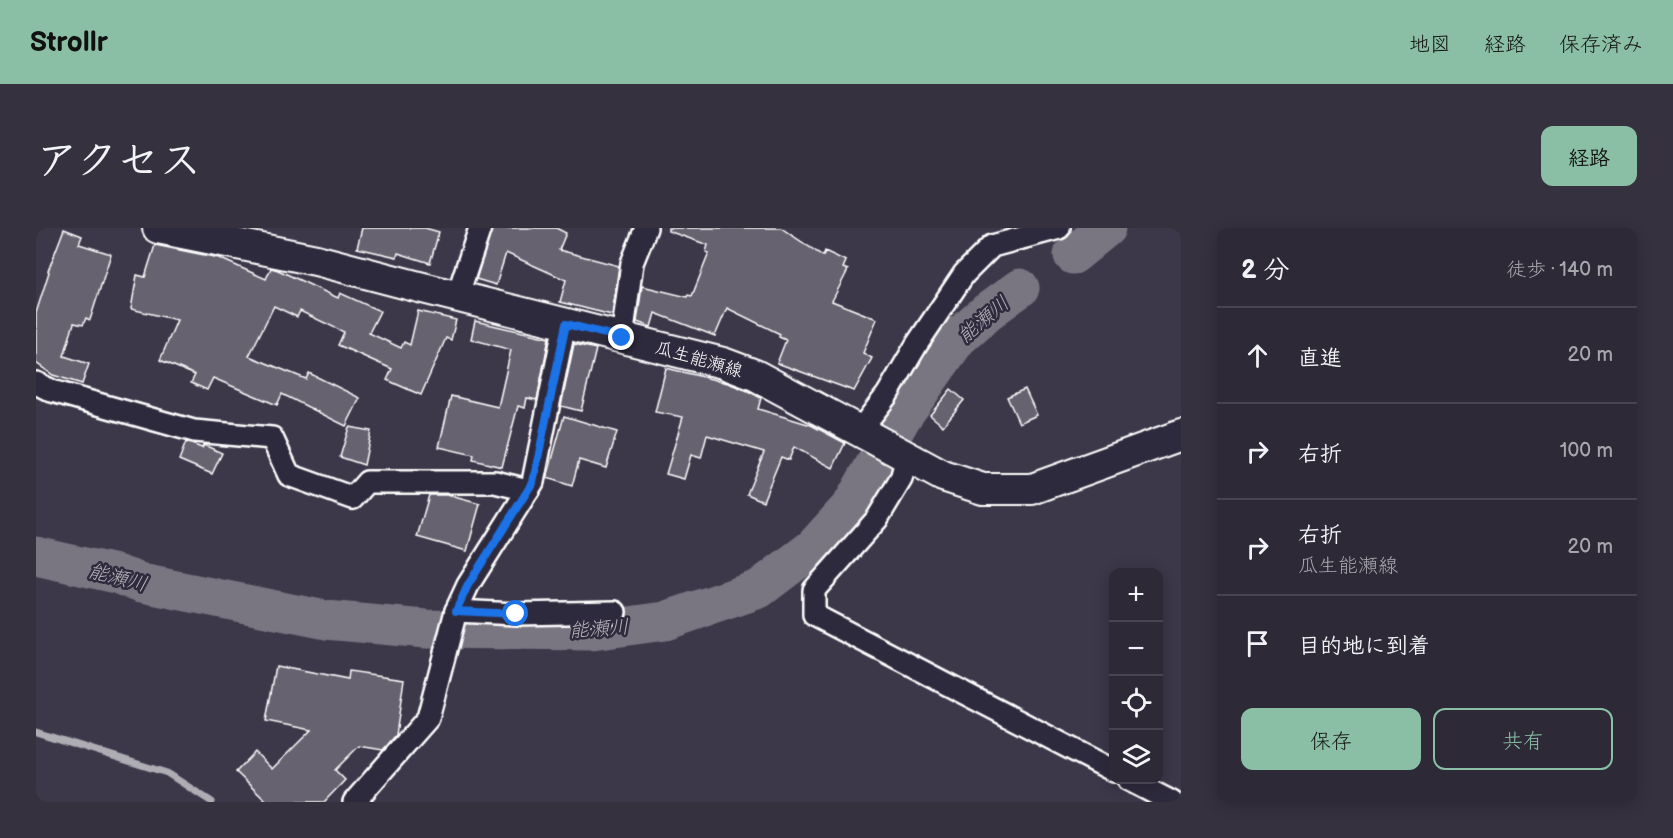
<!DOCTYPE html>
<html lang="ja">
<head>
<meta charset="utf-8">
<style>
  :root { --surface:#2d2937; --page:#35313f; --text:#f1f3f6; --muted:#a7a6ad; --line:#484552; --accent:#8abfa5 }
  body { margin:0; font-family:"Balsamiq Sans","Klee One",sans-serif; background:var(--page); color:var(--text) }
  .controls { position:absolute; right:18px; bottom:18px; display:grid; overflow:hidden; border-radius:12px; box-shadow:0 3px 15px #0003 }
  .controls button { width:54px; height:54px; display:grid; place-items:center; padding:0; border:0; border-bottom:2px solid var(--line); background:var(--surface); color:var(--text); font:30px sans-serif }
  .stop { position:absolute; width:18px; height:18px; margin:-14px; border:4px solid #1a73e8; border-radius:50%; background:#fff }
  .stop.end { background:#1a73e8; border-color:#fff; box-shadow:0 2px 6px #0008 }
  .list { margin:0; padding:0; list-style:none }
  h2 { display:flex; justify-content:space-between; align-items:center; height:78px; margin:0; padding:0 24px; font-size:26px }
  h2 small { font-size:20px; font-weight:400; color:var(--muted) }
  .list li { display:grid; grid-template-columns:39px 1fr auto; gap:18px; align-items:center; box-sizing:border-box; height:96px; padding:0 24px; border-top:2px solid var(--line) }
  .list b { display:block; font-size:22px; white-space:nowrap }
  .list p { margin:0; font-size:20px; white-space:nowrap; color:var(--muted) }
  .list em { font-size:20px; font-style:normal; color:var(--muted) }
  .actions { display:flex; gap:12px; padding:18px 24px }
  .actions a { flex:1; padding:14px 0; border:2px solid var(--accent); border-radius:12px; text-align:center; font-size:21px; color:var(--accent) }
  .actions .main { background:var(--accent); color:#111 }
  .icon { flex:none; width:33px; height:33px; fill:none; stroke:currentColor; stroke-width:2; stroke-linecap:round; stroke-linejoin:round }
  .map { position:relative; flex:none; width:1145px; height:574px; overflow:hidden; border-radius:12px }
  header { display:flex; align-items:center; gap:36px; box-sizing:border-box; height:84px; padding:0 30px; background:var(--accent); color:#111 }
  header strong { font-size:28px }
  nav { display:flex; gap:33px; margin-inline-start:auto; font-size:21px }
  .intro { display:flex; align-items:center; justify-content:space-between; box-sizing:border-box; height:144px; padding:0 36px }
  h1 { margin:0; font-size:42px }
  .button { padding:15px 27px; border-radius:12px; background:var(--accent); color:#111; font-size:21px; font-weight:700 }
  main { display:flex; gap:36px; padding:0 36px }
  aside { flex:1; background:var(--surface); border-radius:12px; box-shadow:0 3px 15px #0003 }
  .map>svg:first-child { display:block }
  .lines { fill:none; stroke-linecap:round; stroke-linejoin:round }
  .stream { stroke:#afadb4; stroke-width:7 }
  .river { stroke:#797682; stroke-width:39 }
  .building { fill:#666270; stroke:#fff; stroke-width:1.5 }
  .minor-casing { stroke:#fff; stroke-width:26 }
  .secondary-casing { stroke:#fff; stroke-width:34 }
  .minor { stroke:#2f2a3d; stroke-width:21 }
  .secondary { stroke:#2f2a3d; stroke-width:30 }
  .route { stroke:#1a73e8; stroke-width:8 }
  .labels { text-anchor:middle; stroke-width:5; stroke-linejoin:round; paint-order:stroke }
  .street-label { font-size:18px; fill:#fff; stroke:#2f2a3d }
  .water-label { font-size:20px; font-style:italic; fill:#b5b4ba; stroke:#2f2a3d }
</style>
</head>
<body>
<header>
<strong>Strollr</strong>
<nav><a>地図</a><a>経路</a><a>保存済み</a></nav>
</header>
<div class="intro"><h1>アクセス</h1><a class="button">経路</a></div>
<main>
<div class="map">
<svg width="1145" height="574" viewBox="0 0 1145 574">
  <rect width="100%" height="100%" fill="#3c3749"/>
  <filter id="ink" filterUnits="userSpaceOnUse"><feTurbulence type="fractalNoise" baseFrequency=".0167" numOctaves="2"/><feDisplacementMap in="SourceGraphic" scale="12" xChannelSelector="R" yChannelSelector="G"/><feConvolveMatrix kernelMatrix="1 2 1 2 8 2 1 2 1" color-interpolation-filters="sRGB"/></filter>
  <g filter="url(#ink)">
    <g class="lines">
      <!-- stream -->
      <polyline class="stream" points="0,504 131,545 176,574"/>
      <!-- river -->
      <g class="river">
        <polyline points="1037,27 1070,0"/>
        <polyline points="0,328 80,346 106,355 290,392 390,401 556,403 629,393 723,361 777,320 816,277 866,189 921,111 951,84 984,60"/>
      </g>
    </g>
    <!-- building -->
    <g class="building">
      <polygon points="326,0 389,0 403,4 394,35 362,25 361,29 321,20"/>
      <polygon points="456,0 520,0 530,5 523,22 583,38 576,87 524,74 530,52 470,25 460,57 440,51"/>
      <polygon points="632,0 745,0 787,28 789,23 810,33 807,40 812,42 796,73 841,91 827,125 836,130 818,163 741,135 750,112 743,109 744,106 691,80 679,108 619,85 615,99 601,94 606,58 651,69 652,67 656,68 673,25 670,24 672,17 632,3"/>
      <polygon points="28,1 46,8 43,16 75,26 54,92 50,90 47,97 38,95 28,128 53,136 46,156 17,147 0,135 0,85 13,44 12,43"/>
      <polygon points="119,17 183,30 230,51 235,40 242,42 302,70 304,65 344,83 333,105 365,120 368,114 374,117 382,83 420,92 415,112 410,110 385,167 351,152 356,141 302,117 308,104 264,83 261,89 238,78 213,128 270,151 273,145 324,170 310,198 246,166 241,177 177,150 171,162 155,155 159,147 124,132 141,92 95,81 101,47 109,49"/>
      <polygon points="439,93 513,110 501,172 491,170 489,180 482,178 466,239 437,232 438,227 403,219 415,168 462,179 475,122 435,111"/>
      <polygon points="538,116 560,121 545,183 525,178"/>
      <polygon points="630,140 692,155 712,163 725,170 722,181 775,197 809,215 797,240 758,219 753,232 745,229 727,273 711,266 728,224 671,207 665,230 655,227 648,251 630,246 647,189 619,184"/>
      <polygon points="915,161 928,172 907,198 894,187"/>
      <polygon points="989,161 1001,187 983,195 971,169"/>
      <polygon points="528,188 581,204 570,240 543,232 536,258 511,250"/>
      <polygon points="313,199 335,203 328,237 304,229"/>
      <polygon points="150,214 166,220 168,217 186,225 176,246 143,232"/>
      <polygon points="393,267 411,267 444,276 431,323 381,309"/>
      <polygon points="240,438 312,452 313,443 368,451 360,507 347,522 323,518 299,542 309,552 288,574 231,574 200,544 219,524 236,541 275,502 230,493"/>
    </g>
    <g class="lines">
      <!-- minor casing -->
      <g class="minor-casing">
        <g id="minor">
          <polyline points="421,69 444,0"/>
          <polyline points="586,110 596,35 610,0"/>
          <polyline points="0,155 16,163 158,203 236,210 253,247 317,270 331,254 459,254 492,262"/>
          <polyline points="824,202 851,167 881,116 928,46 956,18 1023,0"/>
          <polyline points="871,229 865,251 841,291 778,362 778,387 1078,543"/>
          <polyline points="420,383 480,386 579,384"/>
          <polyline points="1093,552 1136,574"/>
          <polyline points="318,574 392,490 420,383 432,357 497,254 529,95"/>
        </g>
      </g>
      <!-- secondary casing -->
      <g class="secondary-casing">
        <polyline id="secondary" points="122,0 280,32 383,59 687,135 719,147 907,248 947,261 996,261 1145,207"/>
      </g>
      <!-- minor -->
      <use href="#minor" class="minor"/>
      <!-- secondary -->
      <use href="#secondary" class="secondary"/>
    </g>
  </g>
  <g class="lines" filter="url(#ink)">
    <!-- route -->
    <polyline class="route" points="480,386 420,383 432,357 497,254 530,96 586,110"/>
  </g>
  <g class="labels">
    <!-- street labels -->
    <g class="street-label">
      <text transform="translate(663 131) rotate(16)" y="6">瓜生能瀬線</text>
    </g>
    <!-- water labels -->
    <g class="water-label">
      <text transform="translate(947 91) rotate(-40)" y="7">能瀬川</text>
      <text transform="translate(82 349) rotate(14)" y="7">能瀬川</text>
      <text transform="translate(563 400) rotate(-4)" y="7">能瀬川</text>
    </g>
  </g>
</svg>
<div class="controls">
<button>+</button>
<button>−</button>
<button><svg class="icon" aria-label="locate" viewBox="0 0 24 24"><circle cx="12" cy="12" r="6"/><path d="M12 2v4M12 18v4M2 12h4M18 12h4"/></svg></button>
<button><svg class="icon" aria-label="layers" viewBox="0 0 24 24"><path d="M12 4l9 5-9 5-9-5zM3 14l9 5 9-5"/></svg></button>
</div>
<div class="stop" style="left:480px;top:386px"></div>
<div class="stop end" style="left:586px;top:110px"></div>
</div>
<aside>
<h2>2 分<small>徒歩 · 140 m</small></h2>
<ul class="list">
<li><svg class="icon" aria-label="ahead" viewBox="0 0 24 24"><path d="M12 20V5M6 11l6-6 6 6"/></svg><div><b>直進</b></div><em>20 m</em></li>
<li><svg class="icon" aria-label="right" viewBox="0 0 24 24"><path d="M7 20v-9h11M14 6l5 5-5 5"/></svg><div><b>右折</b></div><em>100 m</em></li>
<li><svg class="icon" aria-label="right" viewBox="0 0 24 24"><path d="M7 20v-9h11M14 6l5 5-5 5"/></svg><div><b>右折</b><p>瓜生能瀬線</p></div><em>20 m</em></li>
<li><svg class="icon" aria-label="arrive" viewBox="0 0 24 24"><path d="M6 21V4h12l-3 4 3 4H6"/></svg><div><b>目的地に到着</b></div></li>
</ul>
<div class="actions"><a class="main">保存</a><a>共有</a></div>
</aside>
</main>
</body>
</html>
